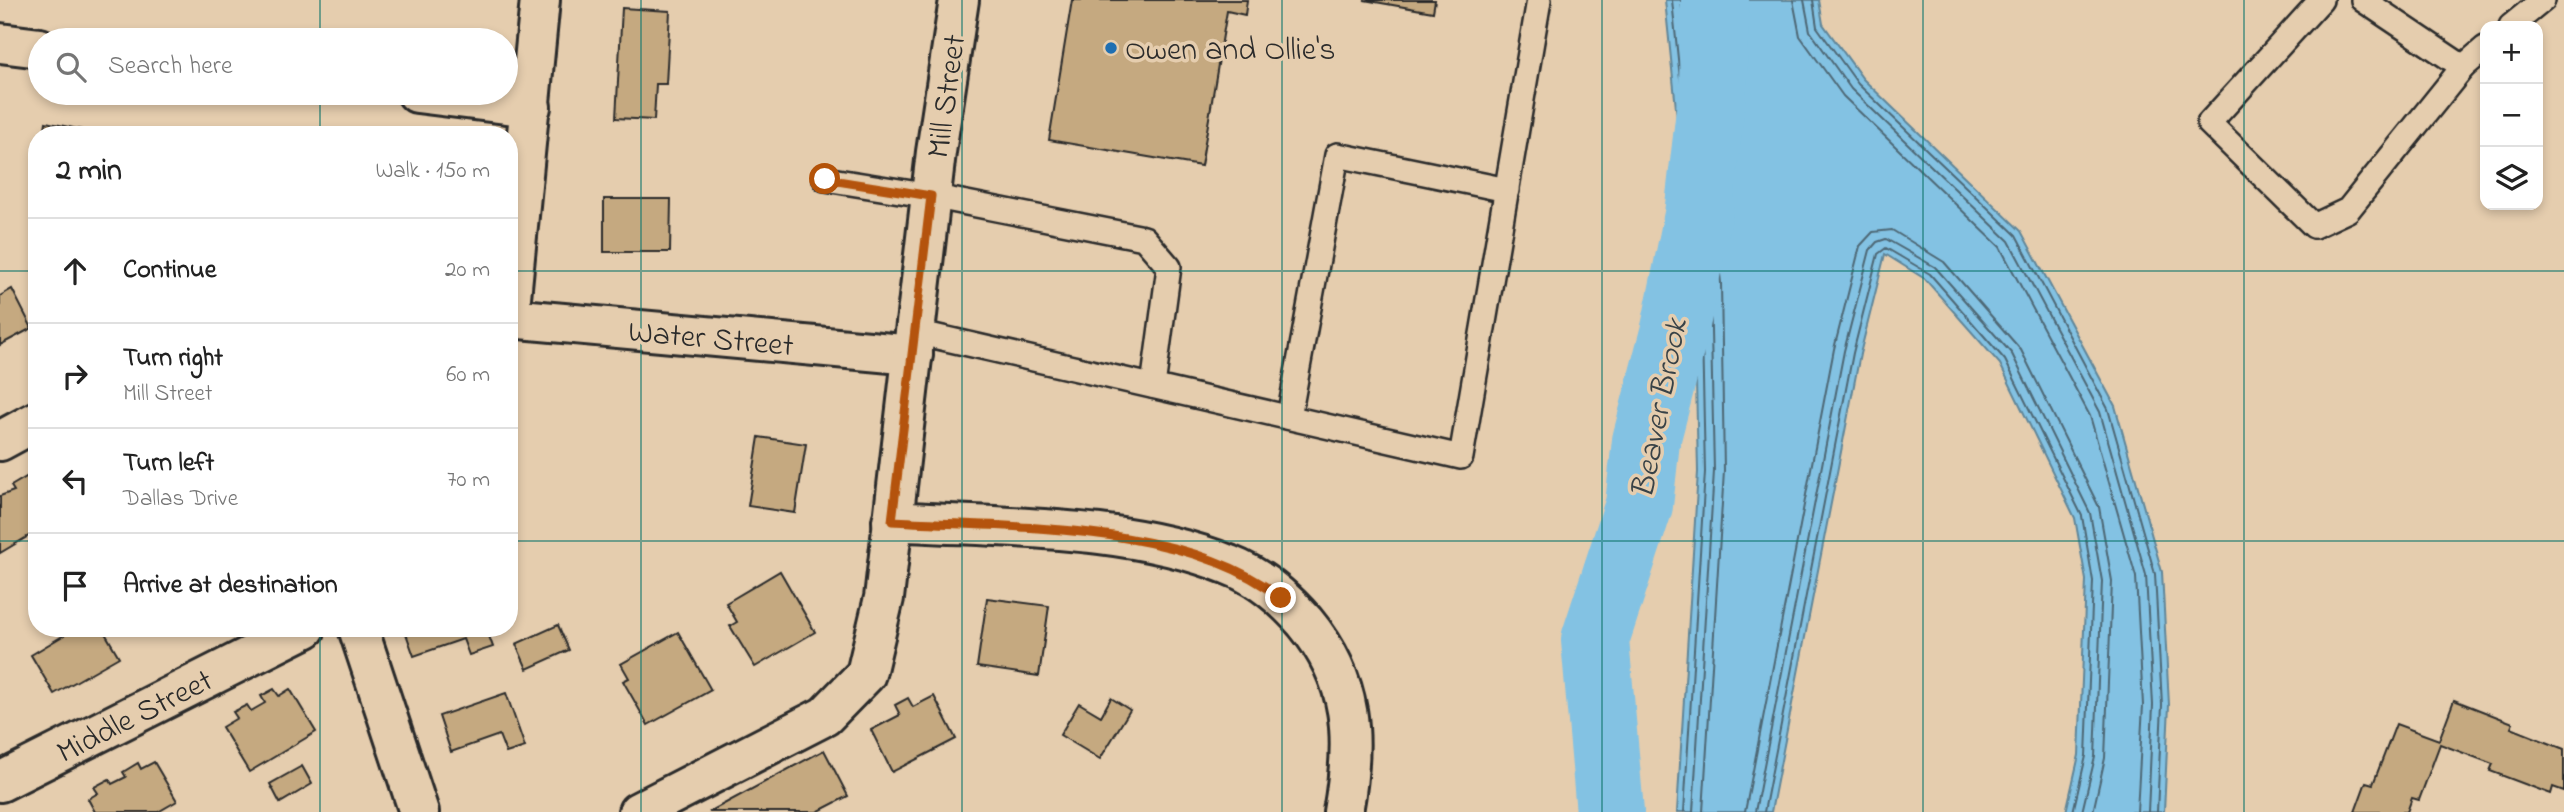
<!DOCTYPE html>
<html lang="en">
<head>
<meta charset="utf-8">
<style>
  :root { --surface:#fff; --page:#f6f6f6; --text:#222; --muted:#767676; --line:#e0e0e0 }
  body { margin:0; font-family:"Indie Flower",sans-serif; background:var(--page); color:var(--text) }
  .controls { position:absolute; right:21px; top:21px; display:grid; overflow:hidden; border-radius:14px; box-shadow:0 4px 10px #0003 }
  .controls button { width:63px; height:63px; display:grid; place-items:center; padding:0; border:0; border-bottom:2px solid var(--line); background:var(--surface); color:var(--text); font:35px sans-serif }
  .stop { position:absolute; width:21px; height:21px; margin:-16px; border:5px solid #b45309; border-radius:50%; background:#fff }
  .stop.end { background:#b45309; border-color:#fff; box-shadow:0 2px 7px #0008 }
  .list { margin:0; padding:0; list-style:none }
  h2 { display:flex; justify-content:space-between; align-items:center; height:91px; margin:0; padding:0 28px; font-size:30px }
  h2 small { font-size:23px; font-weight:400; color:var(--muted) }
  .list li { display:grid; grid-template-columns:46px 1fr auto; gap:21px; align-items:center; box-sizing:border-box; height:105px; padding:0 28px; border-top:2px solid var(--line) }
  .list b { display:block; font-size:26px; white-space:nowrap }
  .list p { margin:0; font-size:23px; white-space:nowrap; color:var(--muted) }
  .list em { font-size:23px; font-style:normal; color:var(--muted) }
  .icon { flex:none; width:38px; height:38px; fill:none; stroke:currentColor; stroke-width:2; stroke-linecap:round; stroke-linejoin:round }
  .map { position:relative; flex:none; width:2564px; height:812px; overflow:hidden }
  .search { position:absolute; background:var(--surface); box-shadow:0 4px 10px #0003; left:28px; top:28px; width:490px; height:77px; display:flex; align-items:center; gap:18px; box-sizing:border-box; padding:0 24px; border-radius:38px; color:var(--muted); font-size:26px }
  .panel { position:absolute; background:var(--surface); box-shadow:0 4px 10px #0003; left:28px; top:126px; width:490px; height:511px; border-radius:28px }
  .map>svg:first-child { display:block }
  .water { fill:#83c2e3; stroke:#608699; stroke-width:2 }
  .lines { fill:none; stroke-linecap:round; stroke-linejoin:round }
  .shore { stroke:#4e6775; stroke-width:2 }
  .river { stroke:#83c2e3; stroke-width:68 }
  .building { fill:#c5a980; stroke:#2b2b2b; stroke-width:2 }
  .service-casing { stroke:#2b2b2b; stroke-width:28 }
  .minor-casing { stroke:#2b2b2b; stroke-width:44 }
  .service { stroke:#e5cdae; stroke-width:23 }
  .minor { stroke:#e5cdae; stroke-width:38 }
  .route { stroke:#b45309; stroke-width:9 }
  .grid { fill:none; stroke:#0f766e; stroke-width:2; stroke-opacity:0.55 }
  .poi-dot { fill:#1f6fb2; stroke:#e5cdae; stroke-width:2.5 }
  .labels { text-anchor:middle; stroke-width:7; stroke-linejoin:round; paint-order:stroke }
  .poi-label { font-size:32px; fill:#2b2b2b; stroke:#e5cdae; text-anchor:start }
  .street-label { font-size:32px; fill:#2b2b2b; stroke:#e5cdae }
  .water-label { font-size:33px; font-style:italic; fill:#384247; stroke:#e5cdae }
</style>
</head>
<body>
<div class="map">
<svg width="2564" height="812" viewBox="0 0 2564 812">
  <rect width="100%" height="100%" fill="#e5cdae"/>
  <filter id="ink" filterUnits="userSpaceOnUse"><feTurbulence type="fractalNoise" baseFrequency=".0143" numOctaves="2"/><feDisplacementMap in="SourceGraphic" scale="14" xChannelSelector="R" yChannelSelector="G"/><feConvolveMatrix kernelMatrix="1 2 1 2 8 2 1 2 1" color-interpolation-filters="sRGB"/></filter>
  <g filter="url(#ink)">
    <!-- water -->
    <polygon class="water" points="1665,0 1819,0 1823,24 1863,79 2021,231 2115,406 2162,572 2169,705 2164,812 2066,812 2079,755 2086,580 2075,518 2000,364 1925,279 1885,254 1860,354 1771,812 1677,812 1698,472 1694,285"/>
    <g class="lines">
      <!-- shore -->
      <g class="shore">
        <polyline points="1672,0 1701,285 1705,472 1684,812"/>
        <polyline points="1681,0 1710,284 1714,471 1693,812"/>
        <polyline points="1691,0 1721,283 1724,471 1703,812"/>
        <polyline points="1793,0 1800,36 1843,96 2000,247 2090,416 2136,577 2143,705 2137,812"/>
        <polyline points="1804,0 1810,31 1851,89 2009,241 2100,412 2146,575 2153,705 2148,812"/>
        <polyline points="1813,0 1817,27 1858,84 2016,235 2108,409 2155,574 2162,705 2157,812"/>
        <polyline points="1745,812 1834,349 1860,246 1873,232 1892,230 1944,262 2021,350 2099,507 2112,581 2105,758 2093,812"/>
        <polyline points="1755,812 1844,351 1870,250 1877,242 1886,239 1935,267 2012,354 2090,513 2102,581 2095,757 2082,812"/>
        <polyline points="1764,812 1853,353 1878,254 1886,248 1930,274 2005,360 2082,516 2093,581 2086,756 2073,812"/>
      </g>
      <!-- river -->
      <polyline class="river" points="1610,812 1595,640 1639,505 1646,441 1675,329 1698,215 1713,85 1715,0"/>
    </g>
    <!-- building -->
    <g class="building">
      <polygon points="1072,0 1247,0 1245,15 1227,11 1201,166 1049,140"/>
      <polygon points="1364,0 1435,0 1433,12"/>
      <polygon points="622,8 670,11 666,84 656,84 654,120 616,118"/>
      <polygon points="46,122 96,133 96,135 44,135"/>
      <polygon points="604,199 671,199 670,252 604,252"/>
      <polygon points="12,289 32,328 0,345 0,296"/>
      <polygon points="759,437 806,444 795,513 748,506"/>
      <polygon points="28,476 31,483 37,479 37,531 0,553 0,496 14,491 11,486"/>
      <polygon points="780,571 815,632 755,667 730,626 737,622 726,603"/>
      <polygon points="987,598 1049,606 1039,676 977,667"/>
      <polygon points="558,625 569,650 527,669 516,644"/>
      <polygon points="76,628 102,628 119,657 54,694 31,655"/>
      <polygon points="404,628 486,628 493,647 469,655 463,639 414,656"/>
      <polygon points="678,632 711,690 648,725 623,681 629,678 621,664"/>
      <polygon points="274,689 279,696 290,689 316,732 249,772 222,727 237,718 233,712 247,705 251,711 265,703 261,696"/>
      <polygon points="506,693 525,747 506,753 499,735 451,752 439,716"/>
      <polygon points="934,696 956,739 892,772 871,730 900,715 895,705 908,698 913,707"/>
      <polygon points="1111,698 1130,710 1100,759 1060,735 1079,703 1101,716"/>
      <polygon points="2454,700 2513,723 2511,728 2564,749 2564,791 2553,787 2551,794 2490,771 2493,764 2440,744 2419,800 2412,798 2407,812 2355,812 2366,782 2373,784 2396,724 2439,740"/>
      <polygon points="824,750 848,796 817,812 709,812"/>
      <polygon points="154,762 177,801 158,812 95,812 88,799 98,793 94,787 109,779 112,784 126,777 123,772 138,763 141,769"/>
      <polygon points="302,766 312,784 280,803 270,784"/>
    </g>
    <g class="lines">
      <!-- service casing -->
      <g class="service-casing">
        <g id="service">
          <polyline points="2321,0 2209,123 2314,226 2348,210 2463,67"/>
          <polyline points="2363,0 2463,67 2485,48"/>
          <polyline points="2511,26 2543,0"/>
          <polyline points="825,179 931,196 1144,238 1169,267 1153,386"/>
          <polyline points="916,332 1461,457 1539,0"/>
          <polyline points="1289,417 1337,155 1507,190"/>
        </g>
      </g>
      <!-- minor casing -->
      <g class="minor-casing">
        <g id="minor">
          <polyline points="0,43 40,48"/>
          <polyline points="417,93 531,107"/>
          <polyline points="509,318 913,355"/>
          <polyline points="509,318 540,0"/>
          <polyline points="0,441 37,421"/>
          <path d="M892,521C1000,528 1128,524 1229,565C1258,576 1284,598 1305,622C1354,681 1356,739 1343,812"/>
          <polyline points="358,628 419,812"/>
          <polyline points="0,782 306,628"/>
          <polyline points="638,812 825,716 866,674 884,598 936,152 959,0"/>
        </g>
      </g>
      <!-- service -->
      <use href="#service" class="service"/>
      <!-- minor -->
      <use href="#minor" class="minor"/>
    </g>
  </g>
  <g class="lines" filter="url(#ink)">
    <!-- route -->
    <path class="route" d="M825,179L931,196L892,521C1011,528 1186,522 1281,598"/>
  </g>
  <!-- grid -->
  <path class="grid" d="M320,0V40M641,0V812M962,0V812M1282,0V812M1602,0V812M1923,0V812M2244,0V812M320,93V135M0,271H37M509,271H2564M0,541H37M509,541H2564M320,628V812"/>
  <!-- markers -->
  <circle class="poi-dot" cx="1111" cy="48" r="7"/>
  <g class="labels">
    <!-- poi labels -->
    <g class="poi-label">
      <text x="1125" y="59">Owen and Ollie's</text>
    </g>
    <!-- street labels -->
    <g class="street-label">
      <text transform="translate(945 96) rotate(-82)" y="11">Mill Street</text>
      <text transform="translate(711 337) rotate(5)" y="11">Water Street</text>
      <text transform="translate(134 715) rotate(-27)" y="11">Middle Street</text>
    </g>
    <!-- water labels -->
    <g class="water-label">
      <text transform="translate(1657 408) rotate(-79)" y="12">Beaver Brook</text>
    </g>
  </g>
</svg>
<div class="controls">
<button>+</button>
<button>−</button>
<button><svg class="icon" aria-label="layers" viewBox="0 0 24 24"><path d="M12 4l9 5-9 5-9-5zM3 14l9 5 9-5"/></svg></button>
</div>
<div class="stop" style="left:825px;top:179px"></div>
<div class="stop end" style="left:1281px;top:598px"></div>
<div class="search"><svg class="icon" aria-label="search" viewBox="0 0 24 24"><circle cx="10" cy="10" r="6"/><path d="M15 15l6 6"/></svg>Search here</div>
<section class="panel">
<h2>2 min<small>Walk · 150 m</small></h2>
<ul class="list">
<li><svg class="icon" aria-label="ahead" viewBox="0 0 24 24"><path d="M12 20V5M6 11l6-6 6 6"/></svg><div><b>Continue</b></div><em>20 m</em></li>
<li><svg class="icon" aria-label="right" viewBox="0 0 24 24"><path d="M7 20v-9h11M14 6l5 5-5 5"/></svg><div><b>Turn right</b><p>Mill Street</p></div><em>60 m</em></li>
<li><svg class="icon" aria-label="left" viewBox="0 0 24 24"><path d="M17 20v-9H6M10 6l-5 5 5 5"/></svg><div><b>Turn left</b><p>Dallas Drive</p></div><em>70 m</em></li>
<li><svg class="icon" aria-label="arrive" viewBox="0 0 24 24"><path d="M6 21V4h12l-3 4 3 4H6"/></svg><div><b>Arrive at destination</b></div></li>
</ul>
</section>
</div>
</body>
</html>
